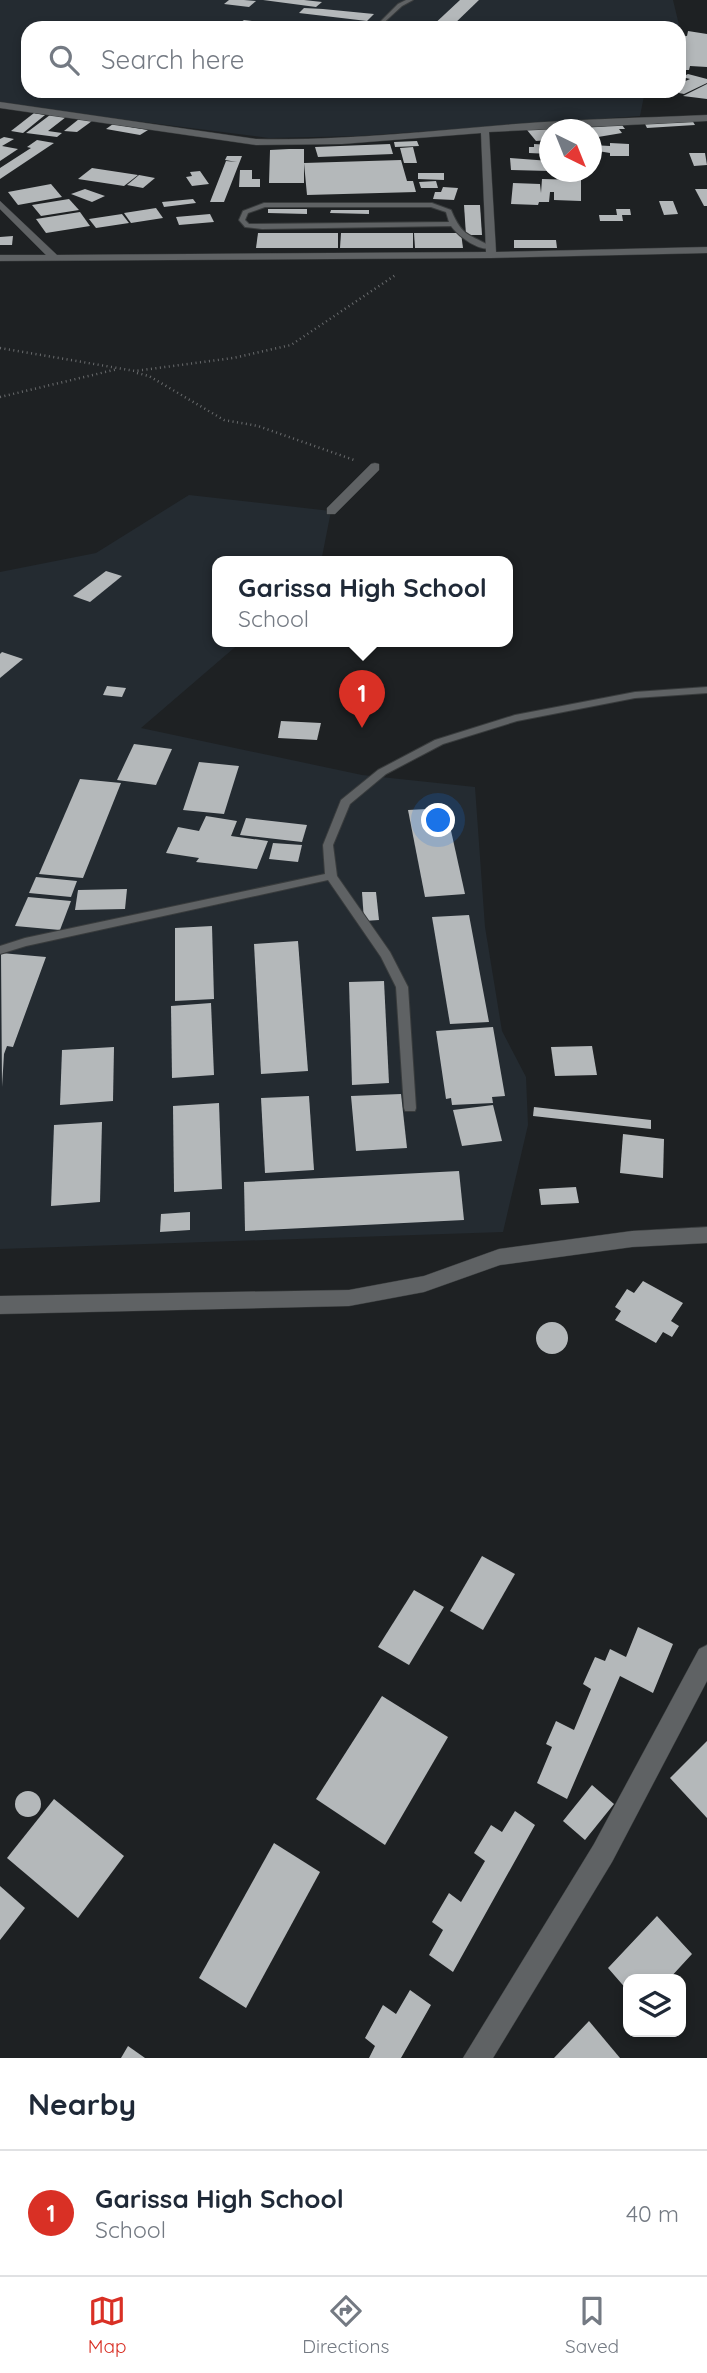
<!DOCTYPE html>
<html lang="en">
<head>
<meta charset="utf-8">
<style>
  :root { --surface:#fff; --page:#f6f6f7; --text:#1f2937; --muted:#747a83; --line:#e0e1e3; --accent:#d93025 }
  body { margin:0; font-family:Quicksand,sans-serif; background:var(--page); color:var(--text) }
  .controls { position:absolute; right:21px; bottom:21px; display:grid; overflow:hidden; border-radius:14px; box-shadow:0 4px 10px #0003 }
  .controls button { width:63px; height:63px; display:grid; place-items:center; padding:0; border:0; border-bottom:2px solid var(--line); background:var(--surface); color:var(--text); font:35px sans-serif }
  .compass { position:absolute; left:539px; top:119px; width:63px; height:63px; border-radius:50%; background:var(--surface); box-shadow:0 4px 10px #0003; rotate:137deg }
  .you { position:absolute; left:439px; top:821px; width:24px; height:24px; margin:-18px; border:5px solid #fff; border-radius:50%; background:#1a73e8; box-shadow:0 0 0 10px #1a73e833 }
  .badge { display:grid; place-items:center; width:46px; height:46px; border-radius:50%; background:var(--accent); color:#fff; font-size:23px; font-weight:700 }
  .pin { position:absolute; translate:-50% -58px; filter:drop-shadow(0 2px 4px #0008) }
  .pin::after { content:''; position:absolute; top:37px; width:24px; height:21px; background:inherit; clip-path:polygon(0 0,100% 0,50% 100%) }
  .popup { position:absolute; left:212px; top:556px; width:301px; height:91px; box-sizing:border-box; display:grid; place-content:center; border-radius:14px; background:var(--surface); filter:drop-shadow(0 2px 5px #0005); font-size:23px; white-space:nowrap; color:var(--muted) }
  .popup b { font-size:26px; color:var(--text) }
  .popup::after { content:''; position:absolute; left:50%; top:100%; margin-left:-14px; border:14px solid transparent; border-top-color:var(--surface) }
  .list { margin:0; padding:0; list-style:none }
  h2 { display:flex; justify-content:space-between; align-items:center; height:91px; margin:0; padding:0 28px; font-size:30px }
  h2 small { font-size:23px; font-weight:400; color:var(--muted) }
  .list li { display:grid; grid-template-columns:46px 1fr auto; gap:21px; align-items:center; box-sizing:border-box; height:126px; padding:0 28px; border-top:2px solid var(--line) }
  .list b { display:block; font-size:26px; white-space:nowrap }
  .list p { margin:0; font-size:23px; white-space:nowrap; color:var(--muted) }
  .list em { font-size:23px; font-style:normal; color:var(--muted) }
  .icon { flex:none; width:38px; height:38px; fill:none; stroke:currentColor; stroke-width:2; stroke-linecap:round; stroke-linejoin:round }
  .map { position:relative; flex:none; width:707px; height:2058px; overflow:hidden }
  .search { position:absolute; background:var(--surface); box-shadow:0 4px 10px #0003; left:21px; right:21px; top:21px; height:77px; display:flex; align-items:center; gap:18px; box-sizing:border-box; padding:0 24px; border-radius:21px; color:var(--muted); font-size:26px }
  .sheet { height:217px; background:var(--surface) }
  nav { display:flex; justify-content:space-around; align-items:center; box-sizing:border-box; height:98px; border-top:2px solid var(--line); background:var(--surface); font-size:19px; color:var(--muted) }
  nav a { display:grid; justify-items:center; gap:4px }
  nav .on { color:var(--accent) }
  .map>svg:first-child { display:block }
  .built { fill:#242b31 }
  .building { fill:#b4b8ba }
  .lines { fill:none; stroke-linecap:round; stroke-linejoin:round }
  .lane-casing { stroke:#393c3d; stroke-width:2 }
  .street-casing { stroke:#393c3d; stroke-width:1 }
  .path { stroke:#6a6c6e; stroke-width:2.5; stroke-dasharray:1 3.5; stroke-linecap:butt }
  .lane { fill:#5f6264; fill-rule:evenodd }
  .street { fill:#5f6264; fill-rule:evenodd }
</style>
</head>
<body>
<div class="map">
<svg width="707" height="2058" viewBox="0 0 707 2058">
  <rect width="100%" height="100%" fill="#1e2123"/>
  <!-- built -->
  <g class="built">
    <polygon points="0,0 673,0 680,29 28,28 28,91 645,91 640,116 359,136 269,138 0,104"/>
    <polygon points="189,495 331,511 321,562 217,562 217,642 241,642 141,728 362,775 475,787 485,927 502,1031 526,1077 528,1125 503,1232 0,1249 0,572 96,553"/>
  </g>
  <!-- building -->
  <g class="building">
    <polygon points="229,0 244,0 256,1 249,7 224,4"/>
    <polygon points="263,0 304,0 322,2 316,7"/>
    <polygon points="460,0 479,0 450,28 430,28"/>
    <polygon points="304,8 323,9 374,14 367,21 299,13"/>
    <polygon points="244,20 292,26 291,28 235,26"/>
    <polygon points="688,31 707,34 707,67 690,66 689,70 679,70 679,35 687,36"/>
    <polygon points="688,74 707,79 707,83 684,94 679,93 679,84 690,79 682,77"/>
    <polygon points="707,84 707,99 683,96"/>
    <polygon points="34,113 45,115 23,133 11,131"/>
    <polygon points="50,115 66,117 48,131 62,133 57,137 26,133"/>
    <polygon points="79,119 92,121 77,132 64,131"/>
    <polygon points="692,120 695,125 647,128 644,122"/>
    <polygon points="113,124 148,130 140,135 106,129"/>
    <polygon points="622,125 625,129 619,129 622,133 592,138 592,127"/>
    <polygon points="550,128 550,140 536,141 527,130"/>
    <polygon points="4,137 14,139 2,146 18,149 0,161 0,139"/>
    <polygon points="37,140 54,143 0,179 0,168 31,148 27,147"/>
    <polygon points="417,141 419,146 395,147 394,142"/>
    <polygon points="610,143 629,144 629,156 610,156 610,153 592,150 592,145 610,146"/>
    <polygon points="390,144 393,154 318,157 315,147"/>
    <polygon points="534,144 550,145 550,154 529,153 529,147 534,147"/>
    <polygon points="413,147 417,163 404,163 400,148"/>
    <polygon points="289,149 304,149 304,183 269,183 270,150"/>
    <polygon points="689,153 705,153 707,165 694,166"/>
    <polygon points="227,156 242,156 224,202 210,202 226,161 237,162 225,160"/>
    <polygon points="510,158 550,161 550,171 511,170"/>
    <polygon points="401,160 407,181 413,181 416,192 307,195 304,163"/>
    <polygon points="92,168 138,175 124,186 78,179"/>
    <polygon points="240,170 252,170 252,179 260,179 260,187 239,187"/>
    <polygon points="200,171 209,184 192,186 186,177 192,176 190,172"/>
    <polygon points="418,173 444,173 444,180 418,179"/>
    <polygon points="139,175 155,178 143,188 127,185"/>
    <polygon points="542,179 581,180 581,201 554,200 554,192 550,192 549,202 539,202 538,205 511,204 513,183 540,184 541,193"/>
    <polygon points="436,181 438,188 421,188 419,182"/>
    <polygon points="51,184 62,197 18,205 8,192"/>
    <polygon points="443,187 458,188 454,200 433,199 435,192 441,192"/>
    <polygon points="85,189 105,196 92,202 71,194"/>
    <polygon points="695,189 707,189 707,206 704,206"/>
    <polygon points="69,199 79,210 41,216 32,205"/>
    <polygon points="193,199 196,203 164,207 162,202"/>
    <polygon points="659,201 673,201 678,214 664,215"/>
    <polygon points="464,205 480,205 482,235 466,235"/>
    <polygon points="156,208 163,218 131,223 124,213"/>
    <polygon points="268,209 307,209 307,214 268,213"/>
    <polygon points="616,209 630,209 631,215 622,215 623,221 600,221 599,215 617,215"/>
    <polygon points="331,210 369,210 369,214 330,213"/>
    <polygon points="80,212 90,226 46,233 36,219"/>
    <polygon points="122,214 129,223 96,228 89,219"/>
    <polygon points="210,214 214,222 179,225 176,217"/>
    <polygon points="258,233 338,233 338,248 256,248"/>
    <polygon points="341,233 413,233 413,248 340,248"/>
    <polygon points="414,233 461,233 463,248 415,248"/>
    <polygon points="13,236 12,245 0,245 0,237"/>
    <polygon points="514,240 556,240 557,248 514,248"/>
    <polygon points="106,571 122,576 90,602 73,596"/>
    <polygon points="2,652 23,659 0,678 0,654"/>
    <polygon points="107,686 126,688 122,697 103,695"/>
    <polygon points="281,721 321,723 317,740 278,738"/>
    <polygon points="134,744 172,749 156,785 117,780"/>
    <polygon points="199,762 239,766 224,814 183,810"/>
    <polygon points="80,779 121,783 83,878 39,874"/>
    <polygon points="446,808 465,894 425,897 408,810"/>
    <polygon points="206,816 237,821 231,836 268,841 257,869 196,862 199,858 166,853 178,827 199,831"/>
    <polygon points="246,818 307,825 302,842 240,835"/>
    <polygon points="273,843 302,845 298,862 269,859"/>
    <polygon points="36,877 77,881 71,897 29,893"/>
    <polygon points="127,889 125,909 75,910 78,890"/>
    <polygon points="362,892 376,892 379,920 364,921"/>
    <polygon points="28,897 71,901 60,930 15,926"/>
    <polygon points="469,915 489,1022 450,1024 432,917"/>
    <polygon points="212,926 214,999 175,1001 175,928"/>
    <polygon points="298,941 308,1071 261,1074 254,944"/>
    <polygon points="1,953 46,957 13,1047 7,1046 4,1054 2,1087"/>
    <polygon points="384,981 389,1083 352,1085 349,982"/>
    <polygon points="211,1003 214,1075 172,1078 171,1006"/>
    <polygon points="493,1027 505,1096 492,1097 493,1103 452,1105 451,1098 446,1099 436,1031"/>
    <polygon points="592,1046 597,1075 555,1076 551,1047"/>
    <polygon points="114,1047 113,1101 60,1105 62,1050"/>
    <polygon points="401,1094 407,1148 356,1151 351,1096"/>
    <polygon points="309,1096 314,1170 265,1173 261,1098"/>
    <polygon points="219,1103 222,1189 174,1192 173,1106"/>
    <polygon points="493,1105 502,1141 462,1146 453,1110"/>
    <polygon points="534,1107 651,1120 651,1129 533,1116"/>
    <polygon points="102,1122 100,1202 51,1206 54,1125"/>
    <polygon points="623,1134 664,1139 663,1178 620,1173"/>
    <polygon points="459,1171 464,1220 245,1231 244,1182"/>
    <polygon points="576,1187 579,1203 541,1205 539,1189"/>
    <polygon points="190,1212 190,1230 160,1232 161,1214"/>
    <polygon points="643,1281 683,1303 671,1321 679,1326 672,1337 663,1332 656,1343 615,1320 621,1311 615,1307 627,1289 634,1293"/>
    <circle cx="552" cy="1338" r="16"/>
    <polygon points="482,1556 515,1574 483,1630 450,1611"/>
    <polygon points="414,1590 444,1607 409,1665 378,1647"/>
    <polygon points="638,1627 673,1644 653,1693 620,1676 567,1799 537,1783 552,1747 546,1744 556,1721 574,1730 591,1689 583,1684 595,1657 605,1661 610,1649 626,1657"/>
    <polygon points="382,1696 448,1737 385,1845 316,1799"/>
    <polygon points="707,1741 707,1818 670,1778"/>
    <polygon points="592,1785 614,1804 585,1840 563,1821"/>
    <circle cx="28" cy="1804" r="13"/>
    <polygon points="54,1799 124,1856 78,1918 7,1858"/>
    <polygon points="515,1811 535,1825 453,1972 429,1955 443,1930 432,1922 449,1893 461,1902 485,1861 474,1853 491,1825 502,1832"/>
    <polygon points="274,1843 320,1872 246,2008 199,1978"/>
    <polygon points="0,1886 25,1908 0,1940"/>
    <polygon points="657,1916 692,1954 669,1979 628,1979 628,1991 608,1968"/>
    <polygon points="410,1990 431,2005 401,2058 369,2058 375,2046 365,2038 383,2005 396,2014"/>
    <polygon points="589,2021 620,2058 554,2058"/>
    <polygon points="128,2046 145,2058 121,2058"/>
  </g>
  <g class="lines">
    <!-- lane casing -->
    <g class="lane-casing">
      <g id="lane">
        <polygon points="406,0 413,0 402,6 378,28 374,28 398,4"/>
        <path d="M264,203H432L451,210C463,239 470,233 493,248C480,252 460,238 451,226L262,229L245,227L239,220L243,211ZM265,207H431L446,212L449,222L249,224L245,220L248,213Z"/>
        <polygon points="707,687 707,693 635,698 517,721 443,744 386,774 350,804 333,845 337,876 390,952 408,987 416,1108 415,1111 405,1111 404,1108 396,987 381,957 328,880 26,946 0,954 0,946 25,938 325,874 323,845 341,800 378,770 435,740 515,715 635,692"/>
      </g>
    </g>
    <!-- street casing -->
    <g class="street-casing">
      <g id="street">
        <path d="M0,102L256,139C343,141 429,131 516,124C579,119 643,118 707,115V121L489,132L496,252L707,247V253L491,258L0,261V255H46L0,209V201L57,255L486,252L481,133L342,144L256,145L0,108Z"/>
        <polygon points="375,463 379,464 379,470 335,514 327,514 327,508 371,464"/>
        <polygon points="707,1227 707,1243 632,1247 500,1265 424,1292 349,1306 0,1314 0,1296 349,1290 424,1276 499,1249 632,1231"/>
        <polygon points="707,1645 707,1681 612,1862 493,2058 463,2058 594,1844 699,1649"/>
      </g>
    </g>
    <!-- path -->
    <g class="path">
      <polyline points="0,348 135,371 233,358 291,345 397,274"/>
      <polyline points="137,373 149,376 224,420 258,426 354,460"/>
      <polyline points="0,397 118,369"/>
    </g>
    <!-- lane -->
    <use href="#lane" class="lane"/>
    <!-- street -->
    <use href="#street" class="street"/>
  </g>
</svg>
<div class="controls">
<button><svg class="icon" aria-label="layers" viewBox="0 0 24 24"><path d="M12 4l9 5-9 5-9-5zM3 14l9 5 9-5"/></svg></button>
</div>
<svg class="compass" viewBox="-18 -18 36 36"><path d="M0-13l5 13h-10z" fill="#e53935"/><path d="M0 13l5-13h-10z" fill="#747a83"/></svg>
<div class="you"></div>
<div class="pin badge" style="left:362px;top:728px">1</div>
<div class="popup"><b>Garissa High School</b>School</div>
<div class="search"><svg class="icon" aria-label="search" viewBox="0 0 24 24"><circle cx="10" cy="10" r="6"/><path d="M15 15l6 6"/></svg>Search here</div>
</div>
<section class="sheet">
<h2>Nearby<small></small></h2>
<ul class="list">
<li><span class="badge">1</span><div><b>Garissa High School</b><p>School</p></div><em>40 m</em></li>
</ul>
</section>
<nav>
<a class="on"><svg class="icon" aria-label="map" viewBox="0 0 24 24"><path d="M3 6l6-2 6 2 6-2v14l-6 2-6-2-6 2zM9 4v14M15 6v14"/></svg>Map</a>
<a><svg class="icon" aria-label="directions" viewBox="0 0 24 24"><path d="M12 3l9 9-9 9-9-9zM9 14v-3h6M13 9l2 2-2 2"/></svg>Directions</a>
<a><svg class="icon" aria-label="saved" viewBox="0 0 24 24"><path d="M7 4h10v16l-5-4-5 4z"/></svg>Saved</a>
</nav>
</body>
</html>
